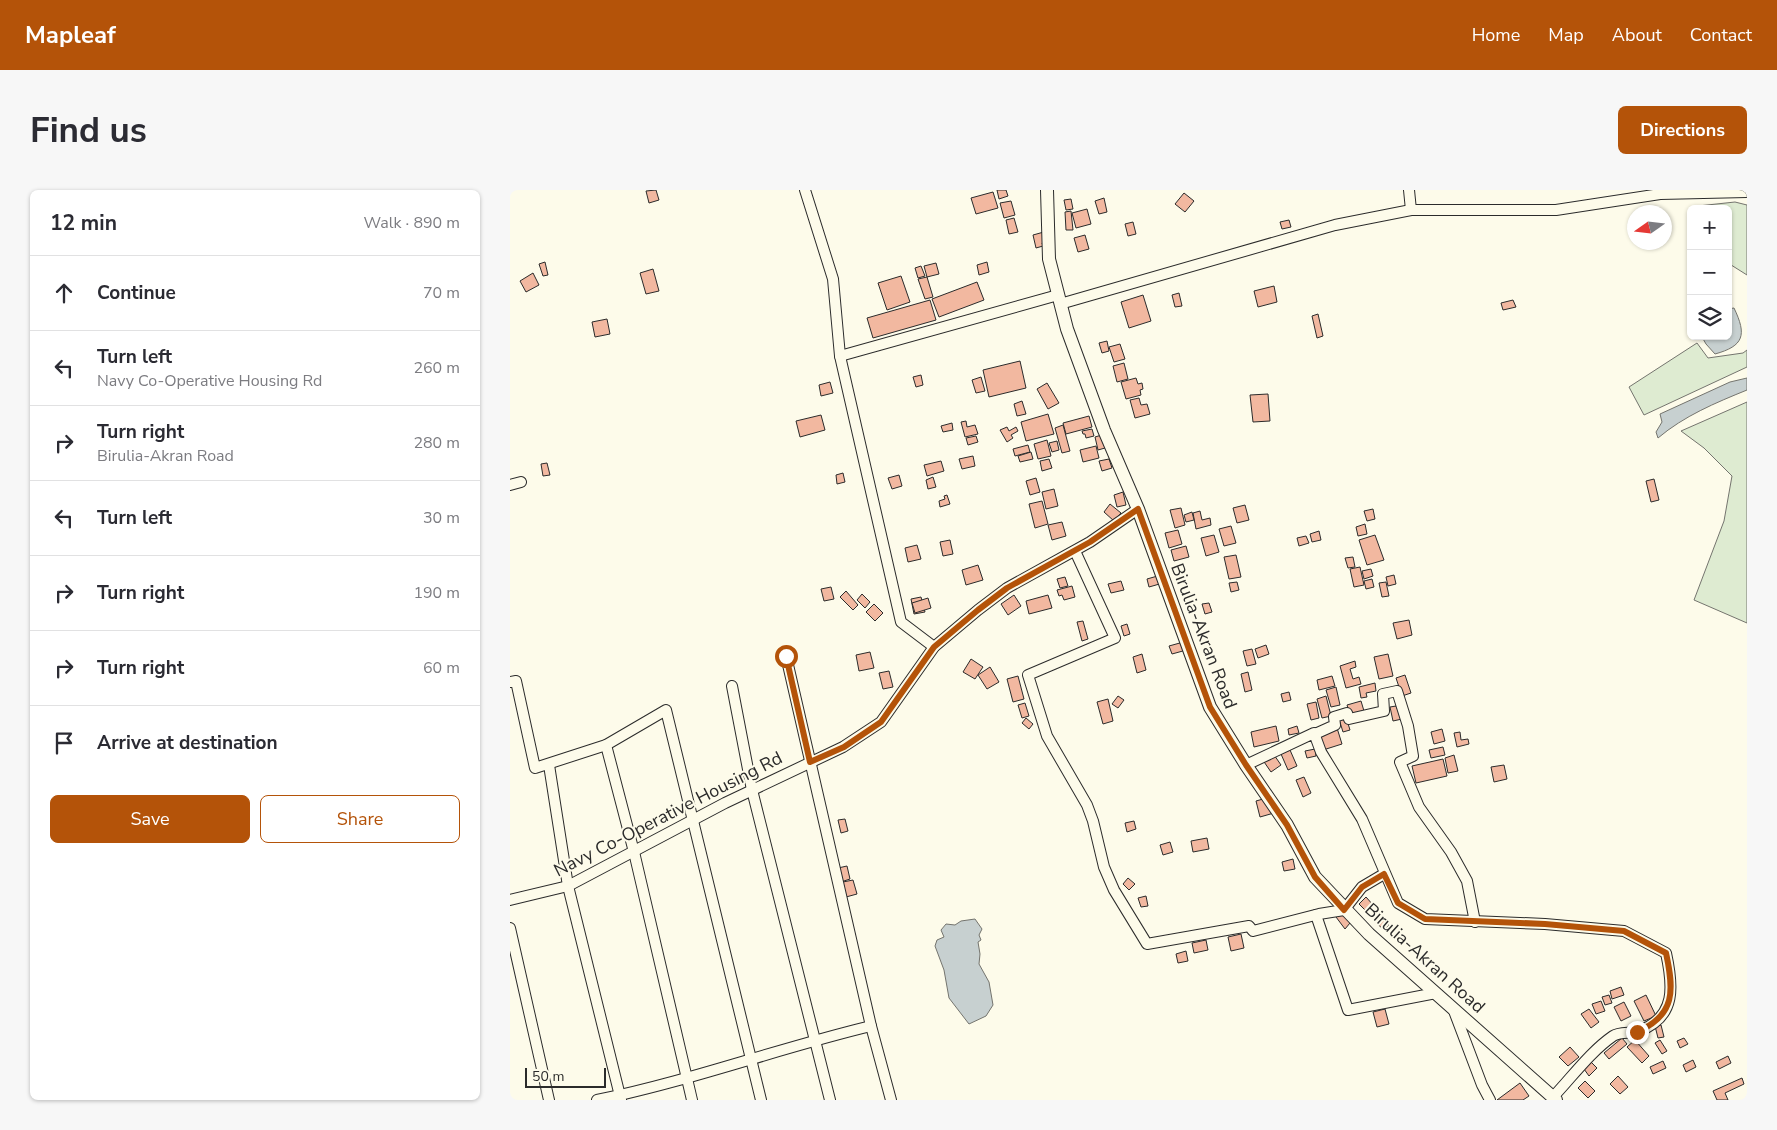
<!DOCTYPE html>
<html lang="en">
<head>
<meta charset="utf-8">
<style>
  :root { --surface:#fff; --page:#f7f7f7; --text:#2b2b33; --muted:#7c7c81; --line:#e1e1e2; --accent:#b45309 }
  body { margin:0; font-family:"Nunito Sans",sans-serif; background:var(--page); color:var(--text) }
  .controls { position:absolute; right:15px; top:15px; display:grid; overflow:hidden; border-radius:8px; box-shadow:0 1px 4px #0004 }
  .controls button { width:45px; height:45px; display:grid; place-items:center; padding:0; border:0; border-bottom:1px solid var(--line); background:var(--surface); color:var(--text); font:25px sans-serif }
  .compass { position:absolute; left:1117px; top:15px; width:45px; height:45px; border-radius:50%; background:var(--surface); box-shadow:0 1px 4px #0004; rotate:256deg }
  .scale { position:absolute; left:15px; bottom:12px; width:81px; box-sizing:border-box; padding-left:5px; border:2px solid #2b2b2b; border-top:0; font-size:14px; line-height:18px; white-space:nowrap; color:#2b2b2b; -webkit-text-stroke:4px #fdfbea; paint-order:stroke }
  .stop { position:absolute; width:15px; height:15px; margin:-11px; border:4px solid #b45309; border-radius:50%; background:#fff }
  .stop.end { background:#b45309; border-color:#fff; box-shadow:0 1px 5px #0008 }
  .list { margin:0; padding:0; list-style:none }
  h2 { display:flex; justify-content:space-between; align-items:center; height:65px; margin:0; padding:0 20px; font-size:21px }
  h2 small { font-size:16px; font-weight:400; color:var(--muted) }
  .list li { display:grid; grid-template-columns:32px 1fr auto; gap:15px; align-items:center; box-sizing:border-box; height:75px; padding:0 20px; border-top:1px solid var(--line) }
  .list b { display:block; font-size:19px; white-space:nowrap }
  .list p { margin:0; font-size:16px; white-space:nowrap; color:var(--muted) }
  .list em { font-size:16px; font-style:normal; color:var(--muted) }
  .actions { display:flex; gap:10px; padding:15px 20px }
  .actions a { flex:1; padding:11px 0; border:1px solid var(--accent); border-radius:8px; text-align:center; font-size:18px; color:var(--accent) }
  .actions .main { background:var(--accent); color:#fff }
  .icon { flex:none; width:28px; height:28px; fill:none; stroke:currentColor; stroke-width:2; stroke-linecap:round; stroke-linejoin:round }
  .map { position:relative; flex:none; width:1237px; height:910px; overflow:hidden; border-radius:8px }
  header { display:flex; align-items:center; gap:30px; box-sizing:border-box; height:70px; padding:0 25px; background:var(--accent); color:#fff }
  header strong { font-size:24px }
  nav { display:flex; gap:28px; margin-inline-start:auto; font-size:18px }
  .intro { display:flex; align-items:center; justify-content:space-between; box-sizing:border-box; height:120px; padding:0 30px }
  h1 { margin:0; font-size:35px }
  .button { padding:12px 22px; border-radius:8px; background:var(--accent); color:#fff; font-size:18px; font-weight:700 }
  main { display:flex; gap:30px; padding:0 30px }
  aside { flex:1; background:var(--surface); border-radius:8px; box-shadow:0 1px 4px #0004 }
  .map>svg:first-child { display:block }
  .green { fill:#deebd1; stroke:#74746e }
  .water { fill:#c7d0d0; stroke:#74746e }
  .building { fill:#f2b8a0; stroke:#2b2b2b }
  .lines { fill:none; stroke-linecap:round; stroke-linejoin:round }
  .minor-casing { stroke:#2b2b2b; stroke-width:12 }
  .tertiary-casing { stroke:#2b2b2b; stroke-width:14 }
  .minor { stroke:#fdfbea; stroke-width:10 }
  .tertiary { stroke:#fdfbea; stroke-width:12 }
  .route { stroke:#b45309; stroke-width:6 }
  .labels { text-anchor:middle; stroke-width:4; stroke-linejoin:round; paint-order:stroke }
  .street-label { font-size:18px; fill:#2b2b2b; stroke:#fdfbea }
</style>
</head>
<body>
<header>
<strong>Mapleaf</strong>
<nav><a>Home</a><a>Map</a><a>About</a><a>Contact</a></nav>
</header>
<div class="intro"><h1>Find us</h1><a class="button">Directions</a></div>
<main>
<aside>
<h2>12 min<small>Walk · 890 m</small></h2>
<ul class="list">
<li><svg class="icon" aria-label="ahead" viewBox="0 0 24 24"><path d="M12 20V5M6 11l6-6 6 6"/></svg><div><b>Continue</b></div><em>70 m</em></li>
<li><svg class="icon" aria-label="left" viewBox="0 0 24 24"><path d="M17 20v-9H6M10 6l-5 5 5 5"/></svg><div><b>Turn left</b><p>Navy Co-Operative Housing Rd</p></div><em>260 m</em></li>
<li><svg class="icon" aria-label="right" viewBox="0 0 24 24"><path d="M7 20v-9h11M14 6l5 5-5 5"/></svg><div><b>Turn right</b><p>Birulia-Akran Road</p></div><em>280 m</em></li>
<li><svg class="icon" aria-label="left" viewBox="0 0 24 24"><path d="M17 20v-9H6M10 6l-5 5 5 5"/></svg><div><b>Turn left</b></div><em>30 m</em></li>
<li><svg class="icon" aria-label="right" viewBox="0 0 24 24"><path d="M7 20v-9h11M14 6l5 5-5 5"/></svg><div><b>Turn right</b></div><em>190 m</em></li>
<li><svg class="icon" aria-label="right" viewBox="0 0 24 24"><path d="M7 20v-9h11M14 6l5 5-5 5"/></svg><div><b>Turn right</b></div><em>60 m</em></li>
<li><svg class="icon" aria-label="arrive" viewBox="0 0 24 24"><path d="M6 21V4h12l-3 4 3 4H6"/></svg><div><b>Arrive at destination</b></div></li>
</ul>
<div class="actions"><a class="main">Save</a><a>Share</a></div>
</aside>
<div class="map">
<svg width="1237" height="910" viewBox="0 0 1237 910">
  <rect width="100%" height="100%" fill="#fdfbea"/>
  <!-- green -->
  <g class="green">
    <polygon points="1225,12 1237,15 1237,85 1218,73 1218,19 1189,19 1188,16"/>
    <polygon points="1187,153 1198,168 1233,163 1237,160 1237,177 1134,225 1119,197"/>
    <polygon points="1237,212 1237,433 1184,410 1214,331 1222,286 1194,258 1171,241"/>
  </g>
  <!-- water -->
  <g class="water">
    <path d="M1224,118C1237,145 1234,156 1205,164L1196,154L1192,147L1218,146V119Z"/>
    <path d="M1237,188V200C1205,213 1174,226 1148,248L1146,242L1152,232L1150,224L1220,192Z"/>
    <polygon points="465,729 472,739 469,745 471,750 468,752 470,764 469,774 479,792 483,815 476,826 459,834 439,808 434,780 425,756 427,750 434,747 431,740 436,734 445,735 451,731"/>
  </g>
  <!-- building -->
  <g class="building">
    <polygon points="146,0 149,10 139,13 136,1"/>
    <polygon points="487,0 496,0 498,6 489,9"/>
    <polygon points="483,2 488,18 466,24 461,8"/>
    <polygon points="674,3 684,11 675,22 665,14"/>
    <polygon points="594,8 597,22 589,24 585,11"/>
    <polygon points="561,9 563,19 556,20 554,10"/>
    <polygon points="501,11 505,25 494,28 490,13"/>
    <polygon points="577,19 581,34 566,38 562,23"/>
    <polygon points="561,21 563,40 556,40 555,22"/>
    <polygon points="504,28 508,42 499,44 496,30"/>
    <polygon points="779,30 781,37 772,39 770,32"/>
    <polygon points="623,32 626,44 618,46 615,34"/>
    <polygon points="541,40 544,49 532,53 533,56 526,58 523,45"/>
    <polygon points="575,45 579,59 568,62 564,48"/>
    <polygon points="35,72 38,85 33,86 29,74"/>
    <polygon points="477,72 479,82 469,85 467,75"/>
    <polygon points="426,73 429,84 417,87 414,76"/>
    <polygon points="411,76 415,86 408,88 405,78"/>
    <polygon points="143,79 149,101 136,104 130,83"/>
    <polygon points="23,83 29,95 16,102 10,91"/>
    <polygon points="391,86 400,112 377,120 368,93"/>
    <polygon points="417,87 423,107 415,109 408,89"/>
    <polygon points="467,92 474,110 429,127 422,109"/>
    <polygon points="764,96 767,112 748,117 744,101"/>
    <polygon points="669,103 672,116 665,117 662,105"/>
    <polygon points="633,105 641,131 619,138 611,112"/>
    <polygon points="420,110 426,130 363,148 357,128"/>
    <polygon points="1003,110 1006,117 993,120 991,113"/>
    <polygon points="808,124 813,146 807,148 802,126"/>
    <polygon points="97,129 100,144 85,147 82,132"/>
    <polygon points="597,151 599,161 592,163 589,153"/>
    <polygon points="610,154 615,169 604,172 599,157"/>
    <polygon points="510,171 516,198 479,207 473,180"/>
    <polygon points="614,173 618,189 607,192 603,176"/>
    <polygon points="411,185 413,195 406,197 403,187"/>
    <polygon points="471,187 475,201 466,203 462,190"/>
    <polygon points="626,188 628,194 632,193 633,199 630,200 631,205 616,209 611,192"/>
    <polygon points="320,192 323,203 311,206 309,195"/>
    <polygon points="537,193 549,213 538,219 527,199"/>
    <polygon points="758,204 760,231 743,232 740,205"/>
    <polygon points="629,208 631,215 637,214 640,224 625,228 620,210"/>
    <polygon points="512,211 516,224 507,226 504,214"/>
    <polygon points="538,224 544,244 516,251 511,232"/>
    <polygon points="311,225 315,240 290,247 286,231"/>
    <polygon points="579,226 582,237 556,244 553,233"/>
    <polygon points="456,231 457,237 465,235 468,244 455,247 451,232"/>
    <polygon points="442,233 443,240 433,242 431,236"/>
    <polygon points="553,235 560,261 552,263 545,238"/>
    <polygon points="497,237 499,241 506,237 508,241 501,245 503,248 497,252 490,240"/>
    <polygon points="582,239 584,246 576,248 575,244 573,244 572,241"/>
    <polygon points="595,244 595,258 588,260 585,247"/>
    <polygon points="466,246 468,252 458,255 456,248"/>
    <polygon points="537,250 541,266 528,269 524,254"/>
    <polygon points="547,251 549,260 542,262 539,253"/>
    <polygon points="518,255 520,262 505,266 503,259"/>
    <polygon points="586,256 589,268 573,272 570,260"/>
    <polygon points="521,262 523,269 510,272 508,266"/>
    <polygon points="463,266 465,276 452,279 449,269"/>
    <polygon points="539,269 542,278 532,281 530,271"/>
    <polygon points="599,269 602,278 592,281 589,271"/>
    <polygon points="431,271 434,281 417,286 414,275"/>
    <polygon points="37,273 40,285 33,286 31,274"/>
    <polygon points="333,283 335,292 327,294 326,285"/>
    <polygon points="389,285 392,296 382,299 378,288"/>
    <polygon points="423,287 426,297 418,299 416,290"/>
    <polygon points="526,288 530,302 520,305 516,291"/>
    <polygon points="1144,289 1149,310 1141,312 1136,291"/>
    <polygon points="544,299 548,316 536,319 532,302"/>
    <polygon points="613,302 616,315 607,317 604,305"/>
    <polygon points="437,305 440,314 430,317 429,311 435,309 434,306"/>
    <polygon points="532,311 538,334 525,338 519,314"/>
    <polygon points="600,314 611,323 604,331 594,322"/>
    <polygon points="735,315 739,330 727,333 723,318"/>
    <polygon points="671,318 675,335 665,338 660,320"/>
    <polygon points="863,319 865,329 857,331 854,321"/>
    <polygon points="690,321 692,330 700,328 701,335 686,339 683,323"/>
    <polygon points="682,322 684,330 676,332 674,325"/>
    <polygon points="552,332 556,346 542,350 538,335"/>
    <polygon points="855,334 857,344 848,346 846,337"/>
    <polygon points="721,336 726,353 714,356 709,339"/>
    <polygon points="668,340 672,354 659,358 655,343"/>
    <polygon points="809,341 811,350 802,352 800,344"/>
    <polygon points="704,345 709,362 696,366 691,348"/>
    <polygon points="865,345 874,370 857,375 849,350"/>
    <polygon points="796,346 799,353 789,356 787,348"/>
    <polygon points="440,350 443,364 433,366 430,352"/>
    <polygon points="407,355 411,369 398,372 395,358"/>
    <polygon points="676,356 679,367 664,371 661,360"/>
    <polygon points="726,365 731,387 719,389 714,367"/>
    <polygon points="843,367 845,377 838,378 835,368"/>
    <polygon points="468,375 473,390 456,395 452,380"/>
    <polygon points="850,377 854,395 844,397 840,379"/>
    <polygon points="861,379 863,386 854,389 852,381"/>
    <polygon points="651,385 653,393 639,397 637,389"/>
    <polygon points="884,385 886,394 878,396 876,387"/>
    <polygon points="555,387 558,396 550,398 547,389"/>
    <polygon points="862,389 864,397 856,399 854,391"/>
    <polygon points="611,391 614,400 601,403 598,394"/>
    <polygon points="727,392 729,400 721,402 719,393"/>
    <polygon points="876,392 879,406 872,407 869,393"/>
    <polygon points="562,396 565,407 554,410 552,405 549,406 547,400"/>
    <polygon points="321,397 324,409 314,411 311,399"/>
    <polygon points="336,401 348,415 343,420 330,407"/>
    <polygon points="352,404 360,412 355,418 347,410"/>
    <polygon points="504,405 511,416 498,425 491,414"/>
    <polygon points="538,405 542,418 519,424 516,411"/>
    <polygon points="411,407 415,422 404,424 401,409"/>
    <polygon points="418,408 421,418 405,423 402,413"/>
    <polygon points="699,413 702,422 695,424 692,414"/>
    <polygon points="364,414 373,423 365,431 356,422"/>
    <polygon points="899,430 902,445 887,449 883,433"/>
    <polygon points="573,431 578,449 572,451 567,432"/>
    <polygon points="617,434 620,444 614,446 611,436"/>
    <polygon points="677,451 680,459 662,464 659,456"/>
    <polygon points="756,455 759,464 748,468 745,459"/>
    <polygon points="742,459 746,474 737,476 733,461"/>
    <polygon points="360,462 364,478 349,481 346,465"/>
    <polygon points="632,464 636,480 627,483 623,467"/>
    <polygon points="878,464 883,486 869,489 864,467"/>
    <polygon points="461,469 473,477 465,489 453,482"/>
    <polygon points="845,471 846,477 840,479 843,489 849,487 851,494 836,498 830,476"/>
    <polygon points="480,477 489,492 477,499 468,485"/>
    <polygon points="379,481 383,497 373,499 369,483"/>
    <polygon points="738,482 742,500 735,502 731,484"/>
    <polygon points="895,485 901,503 892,506 886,488"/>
    <polygon points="508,486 514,509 503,512 497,489"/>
    <polygon points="822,486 825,496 809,500 807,490"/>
    <polygon points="865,493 866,501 856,503 857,507 851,508 849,497"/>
    <polygon points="826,497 830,515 821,517 816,500"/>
    <polygon points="779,502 781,510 773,512 771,504"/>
    <polygon points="608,506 614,510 608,518 602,514"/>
    <polygon points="816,506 821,526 812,528 807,509"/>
    <polygon points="598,509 603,531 593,534 587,512"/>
    <polygon points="851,511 854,521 840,525 837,515"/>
    <polygon points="806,512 809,528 801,530 797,514"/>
    <polygon points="515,513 519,526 512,528 508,515"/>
    <polygon points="886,516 892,529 883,531 880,517"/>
    <polygon points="836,527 840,540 833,542 829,529"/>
    <polygon points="516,528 523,534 519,539 512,533"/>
    <polygon points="766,536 769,551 744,557 741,542"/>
    <polygon points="787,536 789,543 779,545 778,539"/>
    <polygon points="827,538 832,554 813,560 808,545"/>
    <polygon points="932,539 935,551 924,554 921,542"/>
    <polygon points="950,542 951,550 958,549 959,554 947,557 944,543"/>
    <polygon points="933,557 935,565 921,568 919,560"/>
    <polygon points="760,559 771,575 761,582 750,566"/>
    <polygon points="805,559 806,566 797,568 795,561"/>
    <polygon points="780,560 787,576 778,580 771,564"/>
    <polygon points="944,565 948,581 938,583 935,568"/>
    <polygon points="933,569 937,586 906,593 902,576"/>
    <polygon points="994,575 997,589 984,592 981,577"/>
    <polygon points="794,587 801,603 793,607 786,590"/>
    <polygon points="760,607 764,623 750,627 746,611"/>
    <polygon points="335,629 338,641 331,643 328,630"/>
    <polygon points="624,631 626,639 617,642 615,633"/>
    <polygon points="697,648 699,659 683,662 681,651"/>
    <polygon points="660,652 663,662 653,665 650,655"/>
    <polygon points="783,669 785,679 774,681 772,672"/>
    <polygon points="337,676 340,689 331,692 328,678"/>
    <polygon points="618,688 625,694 619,700 613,694"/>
    <polygon points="343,690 347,704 336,707 333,692"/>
    <polygon points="636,706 638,716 631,717 628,708"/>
    <polygon points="856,707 864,716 857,722 849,714"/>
    <polygon points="823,723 845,727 835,739"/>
    <polygon points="867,723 879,735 874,740 862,729"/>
    <polygon points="731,744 734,758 721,761 718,747"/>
    <polygon points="696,750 698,760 684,763 682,753"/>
    <polygon points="676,761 678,771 668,773 666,764"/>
    <polygon points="1111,797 1114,805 1102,809 1100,801"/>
    <polygon points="1099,805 1102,813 1095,815 1092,807"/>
    <polygon points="1136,805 1146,826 1134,831 1124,811"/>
    <polygon points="1091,811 1095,821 1086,824 1082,814"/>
    <polygon points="1114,812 1121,826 1111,831 1104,817"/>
    <polygon points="875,819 879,834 867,837 863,822"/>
    <polygon points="1079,819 1089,832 1081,838 1071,824"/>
    <polygon points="1151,835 1154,847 1148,848 1145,836"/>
    <polygon points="1112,848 1117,854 1099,869 1094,863"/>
    <polygon points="1174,848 1178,854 1170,858 1167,851"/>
    <polygon points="1125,850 1139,866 1132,873 1117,857"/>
    <polygon points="1150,850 1157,861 1152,864 1145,853"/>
    <polygon points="1060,857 1069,867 1058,876 1049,867"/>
    <polygon points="1218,866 1221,873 1209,879 1206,872"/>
    <polygon points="1183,870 1186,877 1176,882 1173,875"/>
    <polygon points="1153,871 1156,878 1143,884 1140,877"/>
    <polygon points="1081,872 1087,878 1079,886 1074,879"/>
    <polygon points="1108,886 1118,897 1110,904 1100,894"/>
    <polygon points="1232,888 1234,894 1215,903 1218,910 1207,910 1203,901"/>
    <polygon points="1075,891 1085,901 1078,908 1068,898"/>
    <polygon points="1010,893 1019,906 1013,910 987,910"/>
  </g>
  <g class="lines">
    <!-- minor casing -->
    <g class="minor-casing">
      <g id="minor">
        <polyline points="295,0 323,89 330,166"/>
        <polyline points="899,0 901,20"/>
        <polyline points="550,114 825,35 901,20 1046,20 1150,4 1237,2"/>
        <polyline points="0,295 11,292"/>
        <polyline points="565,361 605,448 518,485 537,546 577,615 583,631 594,677 604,700 637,754 739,736 743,741 809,724 834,720 852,697 874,684"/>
        <polyline points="424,457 391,432 330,166 548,105"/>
        <polyline points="0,492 6,491 25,578 96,555 156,520 251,910"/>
        <polyline points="222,496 242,600 320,910"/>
        <polyline points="805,544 825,535 824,527 837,523 839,529 874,521 873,504 887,501 898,536 903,566 890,572 909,617 941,662 957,691 965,732"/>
        <polyline points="96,555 124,662 182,910"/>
        <polyline points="39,575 58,696 111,910"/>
        <path d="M736,575L804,543L811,562L852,629L888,713L915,729L1035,734L1114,741L1156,763C1163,795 1167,827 1129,841C1121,844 1110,841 1103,846C1080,862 1062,887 1043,907"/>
        <polyline points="0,710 58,696 215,613 333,557 371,532 424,457 468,420 497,398 580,352 628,319"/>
        <polyline points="806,725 838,820 926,803"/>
        <polyline points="0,738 39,910"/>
        <polyline points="944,821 972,895 980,910"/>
        <polyline points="361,836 381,910"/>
        <path d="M87,910C180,891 269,858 361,836L276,466"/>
      </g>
    </g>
    <!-- tertiary casing -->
    <g class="tertiary-casing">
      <polyline id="tertiary" points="537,0 539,69 557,139 594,240 628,319 700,517 736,575 777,635 805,687 859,744 1046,910"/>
    </g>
    <!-- minor -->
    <use href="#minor" class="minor"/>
    <!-- tertiary -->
    <use href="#tertiary" class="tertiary"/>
  </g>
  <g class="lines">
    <!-- route -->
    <path class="route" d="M276,466L300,572L334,557L371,532L424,457L468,420L497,398L580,352L628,319L700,517L736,575L777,635L805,687L834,720L852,697L874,684L888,713L915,729L1035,734L1114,741L1156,763C1164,800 1166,825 1127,842"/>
  </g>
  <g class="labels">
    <!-- street labels -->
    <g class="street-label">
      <text transform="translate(694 446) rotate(69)" y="6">Birulia-Akran Road</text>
      <text transform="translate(158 624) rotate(-27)" y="6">Navy Co-Operative Housing Rd</text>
      <text transform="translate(915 768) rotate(42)" y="6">Birulia-Akran Road</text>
    </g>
  </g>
</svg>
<div class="controls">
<button>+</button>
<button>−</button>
<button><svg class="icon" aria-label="layers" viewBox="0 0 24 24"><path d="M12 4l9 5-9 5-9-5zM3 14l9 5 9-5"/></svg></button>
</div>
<svg class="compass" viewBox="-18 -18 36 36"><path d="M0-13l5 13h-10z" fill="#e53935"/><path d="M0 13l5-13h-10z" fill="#7c7c81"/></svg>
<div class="scale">50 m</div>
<div class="stop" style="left:276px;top:466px"></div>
<div class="stop end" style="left:1127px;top:842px"></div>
</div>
</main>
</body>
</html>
